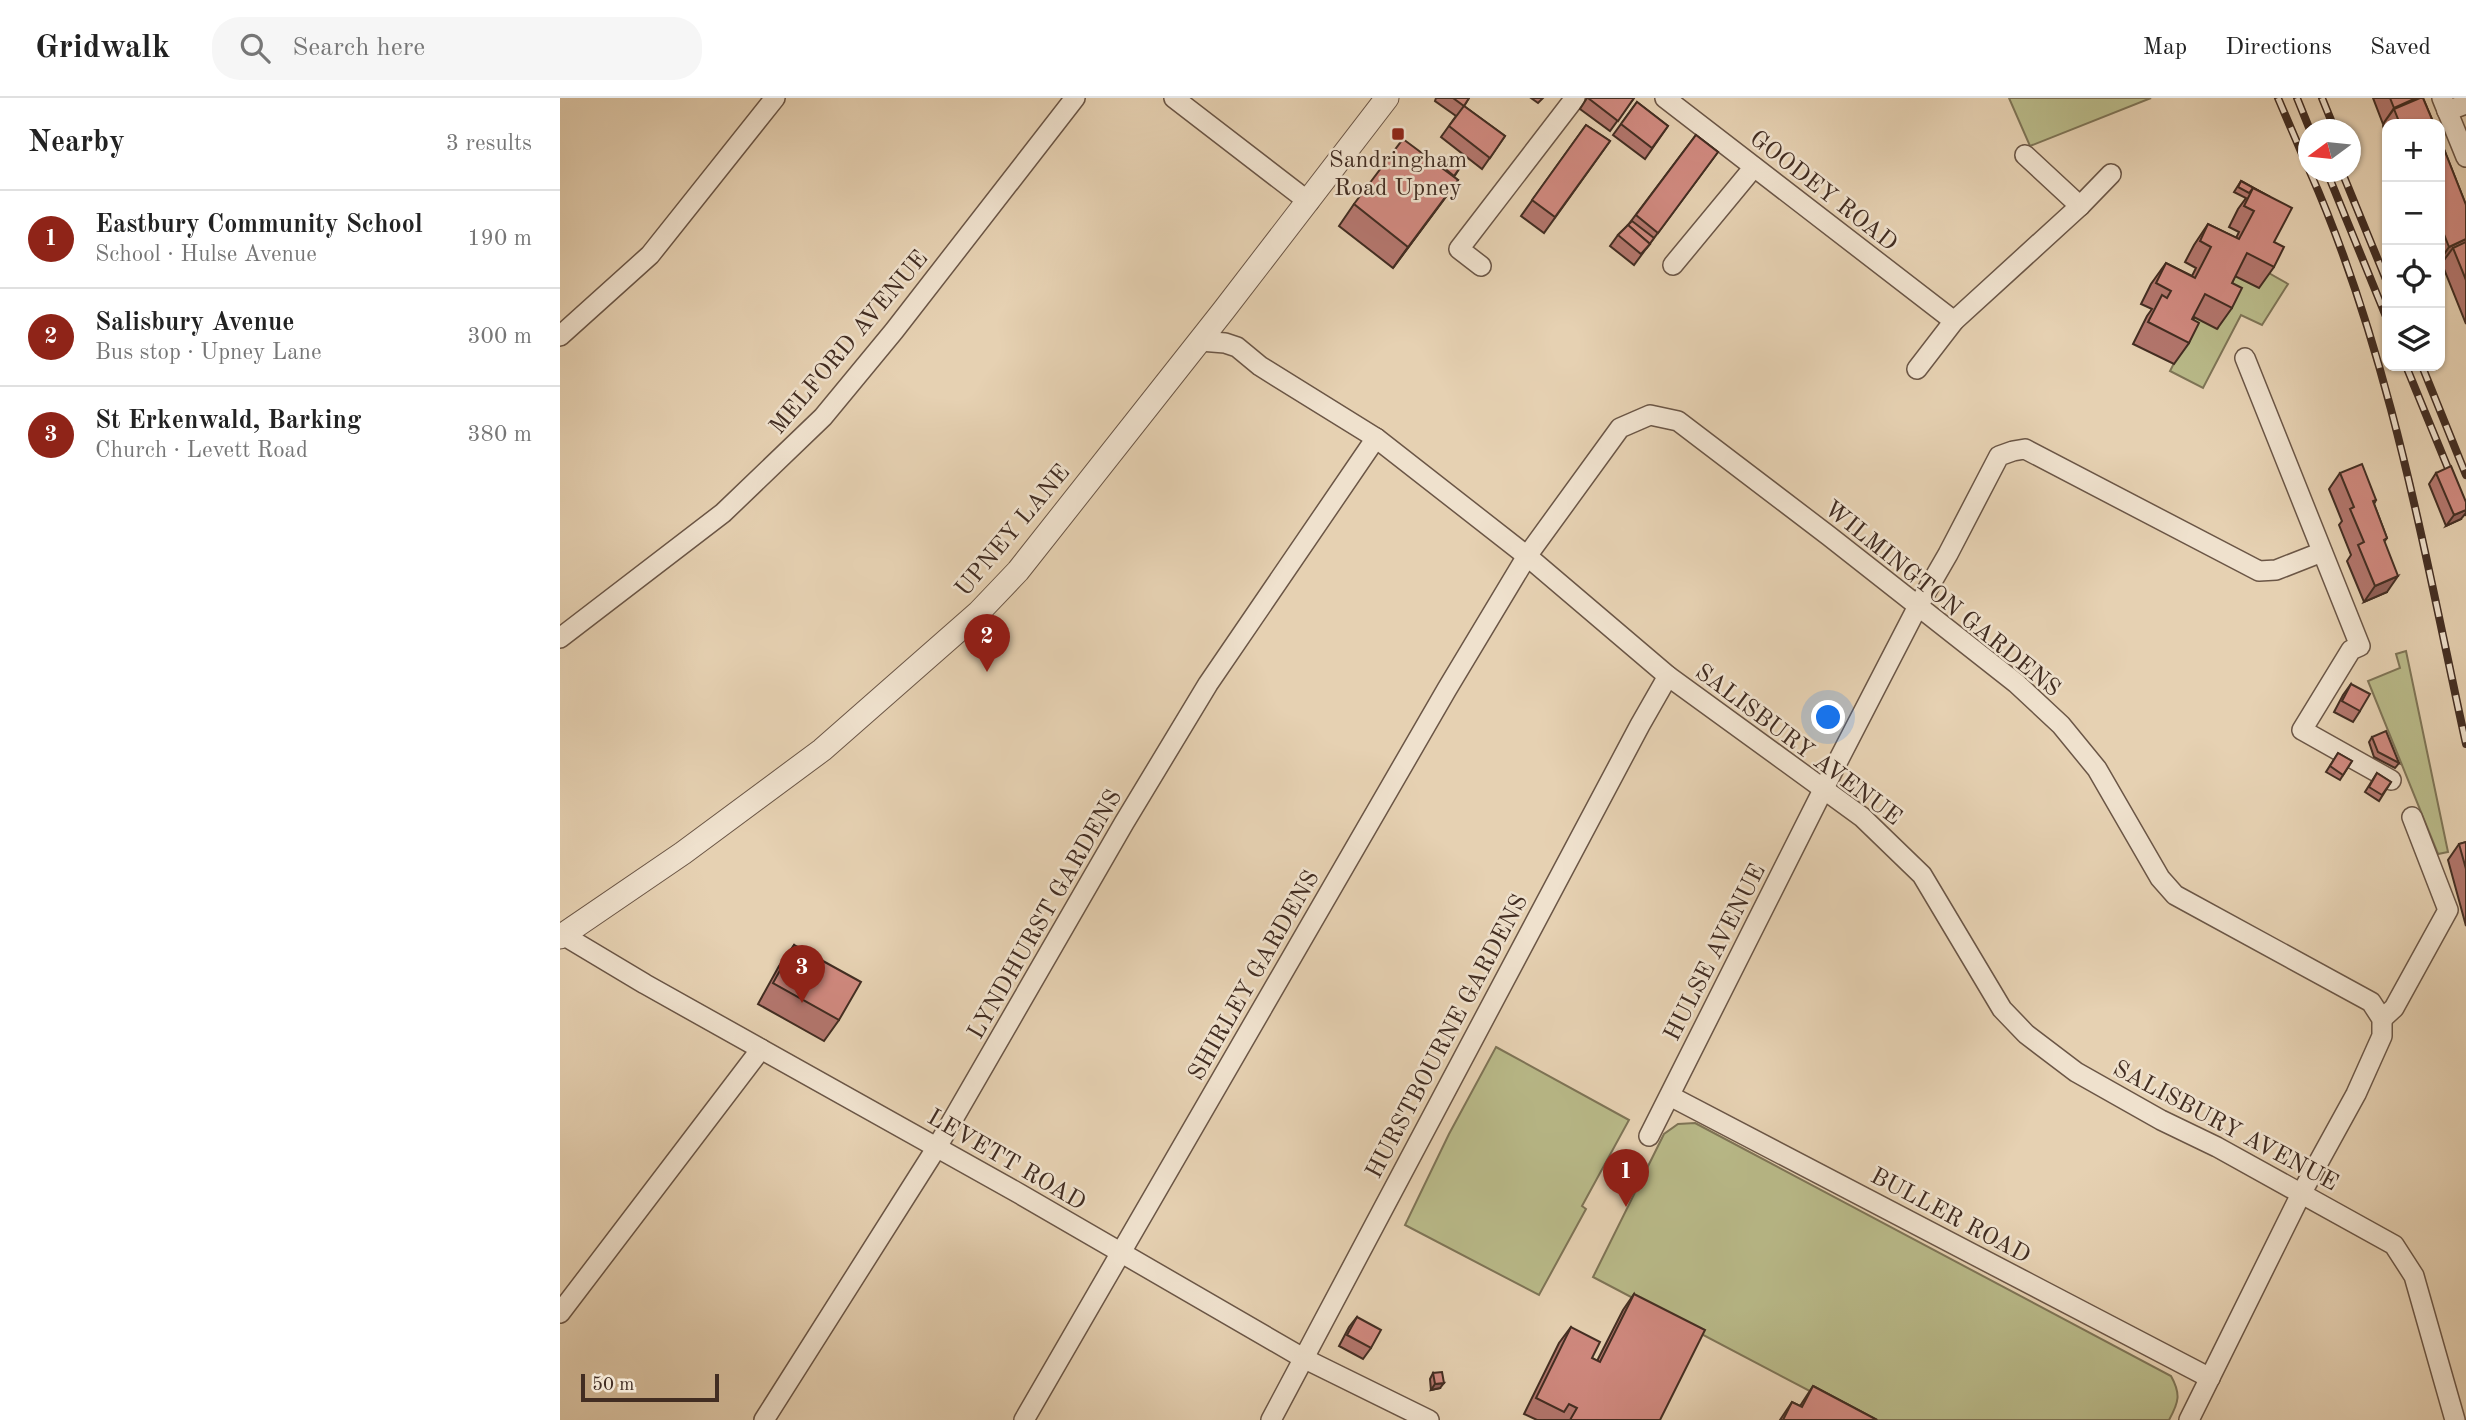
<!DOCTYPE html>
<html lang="en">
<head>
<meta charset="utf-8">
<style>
  :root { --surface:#fff; --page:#f6f6f6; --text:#222; --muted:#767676; --line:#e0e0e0; --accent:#8f2418 }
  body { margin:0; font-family:"Old Standard TT",serif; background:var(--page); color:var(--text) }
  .controls { position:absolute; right:21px; top:21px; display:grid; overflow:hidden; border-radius:14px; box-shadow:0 2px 5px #0004 }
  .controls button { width:63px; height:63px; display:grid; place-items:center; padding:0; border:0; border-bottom:2px solid var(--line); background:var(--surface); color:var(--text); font:35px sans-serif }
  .compass { position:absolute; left:1738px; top:21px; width:63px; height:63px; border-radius:50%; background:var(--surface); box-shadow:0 2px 5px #0004; rotate:255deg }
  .scale { position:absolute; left:21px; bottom:18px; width:138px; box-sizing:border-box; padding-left:7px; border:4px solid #422d22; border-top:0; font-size:19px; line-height:24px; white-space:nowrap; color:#422d22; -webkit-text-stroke:5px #efe1cd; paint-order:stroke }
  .you { position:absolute; left:1269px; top:620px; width:24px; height:24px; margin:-18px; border:5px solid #fff; border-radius:50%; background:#1a73e8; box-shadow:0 0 0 10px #1a73e833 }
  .badge { display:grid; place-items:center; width:46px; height:46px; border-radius:50%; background:var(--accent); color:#fff; font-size:23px; font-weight:700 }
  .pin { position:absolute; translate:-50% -58px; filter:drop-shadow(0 2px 4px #0008) }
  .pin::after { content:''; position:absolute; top:37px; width:24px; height:21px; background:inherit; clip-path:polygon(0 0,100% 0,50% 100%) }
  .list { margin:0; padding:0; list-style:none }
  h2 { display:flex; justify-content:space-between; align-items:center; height:91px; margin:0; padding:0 28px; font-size:30px }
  h2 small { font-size:23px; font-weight:400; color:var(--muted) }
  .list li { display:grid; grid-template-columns:46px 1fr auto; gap:21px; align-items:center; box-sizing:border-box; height:98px; padding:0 28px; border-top:2px solid var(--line) }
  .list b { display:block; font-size:26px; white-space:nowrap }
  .list p { margin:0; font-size:23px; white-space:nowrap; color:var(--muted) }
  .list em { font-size:23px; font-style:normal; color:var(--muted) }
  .icon { flex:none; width:38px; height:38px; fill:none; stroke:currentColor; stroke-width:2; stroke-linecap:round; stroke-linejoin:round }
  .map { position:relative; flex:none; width:1906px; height:1322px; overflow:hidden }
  header { display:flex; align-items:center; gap:42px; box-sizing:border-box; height:98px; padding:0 35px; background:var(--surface); border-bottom:2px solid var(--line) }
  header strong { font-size:33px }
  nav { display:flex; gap:38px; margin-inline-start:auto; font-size:24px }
  .search { width:490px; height:63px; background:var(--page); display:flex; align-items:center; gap:18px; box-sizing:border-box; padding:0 24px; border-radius:28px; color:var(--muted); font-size:26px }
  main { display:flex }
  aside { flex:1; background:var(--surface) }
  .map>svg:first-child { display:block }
  .green { fill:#b9ba89; stroke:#7e7456; stroke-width:2 }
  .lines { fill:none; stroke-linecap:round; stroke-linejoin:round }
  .minor-casing { stroke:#6b5646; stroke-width:22 }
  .tertiary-casing { stroke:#6b5646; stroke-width:25 }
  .minor { stroke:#efe1cd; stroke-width:19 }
  .tertiary { stroke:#efe1cd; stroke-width:23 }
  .rail-casing { stroke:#422d22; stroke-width:8 }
  .rail { stroke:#efe1cd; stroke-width:5; stroke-dasharray:16; stroke-linecap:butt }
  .wall { fill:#b3766d; stroke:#422d22; stroke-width:2 }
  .shaded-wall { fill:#926059; stroke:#422d22; stroke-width:2 }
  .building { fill:#d0897f; stroke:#422d22; stroke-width:2 }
  .poi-dot { fill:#8f2418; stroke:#efe1cd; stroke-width:2.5 }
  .labels { text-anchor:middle; stroke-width:5; stroke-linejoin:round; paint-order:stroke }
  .poi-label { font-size:24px; fill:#422d22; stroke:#efe1cd }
  .street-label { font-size:24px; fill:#422d22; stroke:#efe1cd }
</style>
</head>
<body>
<header>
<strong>Gridwalk</strong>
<div class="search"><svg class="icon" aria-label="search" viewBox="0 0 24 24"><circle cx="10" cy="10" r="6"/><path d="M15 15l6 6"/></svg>Search here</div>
<nav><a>Map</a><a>Directions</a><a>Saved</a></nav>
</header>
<main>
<aside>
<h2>Nearby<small>3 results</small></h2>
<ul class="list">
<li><span class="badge">1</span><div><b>Eastbury Community School</b><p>School · Hulse Avenue</p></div><em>190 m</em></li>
<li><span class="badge">2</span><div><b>Salisbury Avenue</b><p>Bus stop · Upney Lane</p></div><em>300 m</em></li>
<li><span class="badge">3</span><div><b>St Erkenwald, Barking</b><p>Church · Levett Road</p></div><em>380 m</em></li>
</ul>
</aside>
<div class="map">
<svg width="1906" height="1322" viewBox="0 0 1906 1322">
  <rect width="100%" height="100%" fill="#e6d1b2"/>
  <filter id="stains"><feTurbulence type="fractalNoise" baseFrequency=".00286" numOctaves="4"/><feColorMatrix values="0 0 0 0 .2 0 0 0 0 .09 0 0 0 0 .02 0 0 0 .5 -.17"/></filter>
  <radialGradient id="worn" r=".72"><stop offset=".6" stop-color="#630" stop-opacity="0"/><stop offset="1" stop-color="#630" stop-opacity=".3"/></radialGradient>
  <!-- green -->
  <g class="green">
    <polygon points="1449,0 1591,0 1470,48"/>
    <polygon points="1707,174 1728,186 1702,227 1681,217 1643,290 1610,273 1624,246 1630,217 1658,230 1672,176"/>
    <polygon points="1846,553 1888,754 1878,756 1808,583 1840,570 1836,556"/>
    <polygon points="936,949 1069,1022 1022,1108 1026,1111 979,1197 845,1127 889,1036"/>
    <path d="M1135,1025L1611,1278C1621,1296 1619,1304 1609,1322H1305L1033,1179L1104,1036L1118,1026Z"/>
  </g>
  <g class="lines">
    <!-- minor casing -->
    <g class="minor-casing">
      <g id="minor">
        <polyline points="614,0 749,104"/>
        <polyline points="1105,0 1394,223"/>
        <polyline points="1882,0 1906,59"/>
        <polyline points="1887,13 1906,6"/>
        <polyline points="1465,57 1520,108"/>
        <polyline points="1113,167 1194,69"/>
        <polyline points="921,168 899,151 1015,0"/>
        <polyline points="0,238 90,157 215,0"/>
        <polyline points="640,243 665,245 677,249 700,268 816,340 967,458 1108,578 1302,719 1362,777 1442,911 1466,936 1516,974 1601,1022 1657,1049 1834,1147 1854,1178 1895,1322"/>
        <polyline points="1685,260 1800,548 1791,552 1742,632 1831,682"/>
        <polyline points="1357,271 1394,223 1520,108 1551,76"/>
        <polyline points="0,540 163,415 263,319 334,233 515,0"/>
        <polyline points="3,837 85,886 460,1096 743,1260 869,1322"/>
        <polyline points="1822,921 1834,910 1888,812 1852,719"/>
        <polyline points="1110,998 1650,1280"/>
        <polyline points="1089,1038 1263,692 1358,508 1388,456 1439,358 1453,353 1465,351 1699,473 1716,472 1762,454"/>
        <polyline points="0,1215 201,951"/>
        <polyline points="204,1322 377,1049 564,725 648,586 816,340"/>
        <polyline points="464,1322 887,591 967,458 1060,330 1090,317 1118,323 1269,438 1456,585 1501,627 1537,671 1600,780 1615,797 1811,904 1822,921 1822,938 1796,996 1741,1096 1629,1322"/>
        <polyline points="711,1322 1080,627 1108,578"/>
      </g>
    </g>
    <!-- tertiary casing -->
    <g class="tertiary-casing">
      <polyline id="tertiary" points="0,839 123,755 262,652 418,515 458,473 664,212 827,0"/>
    </g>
    <!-- minor -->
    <use href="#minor" class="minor"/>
    <!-- tertiary -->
    <use href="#tertiary" class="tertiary"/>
    <!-- rail casing -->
    <g class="rail-casing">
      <g id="rail">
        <polyline points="1718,0 1748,70"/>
        <polyline points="1737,0 1750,32"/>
        <polyline points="1762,0 1775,32"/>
        <path d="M1750,74C1830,255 1864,453 1906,646"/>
        <polyline points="1767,74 1827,221"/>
        <polyline points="1782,74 1827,184"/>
        <polyline points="1846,268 1906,414"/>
        <polyline points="1862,268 1906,377"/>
      </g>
    </g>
    <!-- rail -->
    <use href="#rail" class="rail"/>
  </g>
  <!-- wall -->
  <g class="wall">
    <polygon points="876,0 909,0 904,8 945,38 922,71 881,39 896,18 875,3"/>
    <polygon points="971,0 983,0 978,5"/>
    <polygon points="1027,0 1074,0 1050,33 1020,11"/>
    <polygon points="1813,0 1863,0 1874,26 1827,26 1827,39 1823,28 1824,25 1823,26"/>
    <polygon points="1077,4 1108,28 1085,61 1053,37"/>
    <polygon points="1026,27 1050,43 984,135 961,118"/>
    <polygon points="1136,37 1158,54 1074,167 1050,148 1058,137 1068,127"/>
    <polygon points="1880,41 1906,107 1906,226 1882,166 1884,162 1880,164"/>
    <polygon points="890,59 901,68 894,79 898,82 833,170 779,128 794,106 882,70"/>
    <polygon points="1681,83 1710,99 1714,144 1714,169 1699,190 1675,178 1672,185 1672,210 1657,231 1634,219 1629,245 1614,266 1573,246 1587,218 1592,211 1581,206 1591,186 1606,165 1632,178 1636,170 1625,164 1634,147 1648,126 1676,140 1679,134 1669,129 1678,111 1686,100 1674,94"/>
    <polygon points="1780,375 1816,402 1814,406 1827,440 1824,444 1827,494 1804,504 1787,463 1791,457 1779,427 1782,423 1769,391"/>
    <polygon points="1876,375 1901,421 1886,428 1869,386"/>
    <polygon points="1791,586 1800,613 1793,624 1774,614 1783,597"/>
    <polygon points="1812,639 1839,665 1835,670 1814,659 1809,644"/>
    <polygon points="1778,655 1792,663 1780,682 1766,674"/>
    <polygon points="1817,675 1831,684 1819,703 1805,694"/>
    <polygon points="1906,744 1906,828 1888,762 1899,746"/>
    <polygon points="234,847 279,922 264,943 198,906 219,868"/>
    <polygon points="1074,1196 1100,1322 977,1322 964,1316 999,1245 1011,1229 1032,1260 1037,1263 1063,1212"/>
    <polygon points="797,1219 811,1250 803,1261 779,1248 789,1229"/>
    <polygon points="873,1275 880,1290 871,1292 870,1281"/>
    <polygon points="1253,1288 1317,1322 1220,1322 1232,1304 1240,1308"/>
  </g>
  <!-- shaded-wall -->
  <g class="shaded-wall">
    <polygon points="1856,0 1861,0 1834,11 1823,26 1834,10"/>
    <polygon points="898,82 883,103 833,170 848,149"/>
    <polygon points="1906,141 1906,152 1893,150 1884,162 1880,164 1880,162 1889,149"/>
    <polygon points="1906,412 1906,415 1901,421 1886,428 1894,417"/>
    <polygon points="1838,478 1827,494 1804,504 1815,488"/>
    <polygon points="884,1285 880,1290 871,1292 875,1286"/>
  </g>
  <!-- building -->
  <g class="building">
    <polygon points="893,0 909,0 904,8"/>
    <polygon points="1028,0 1074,0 1058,23"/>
    <polygon points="1830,0 1856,0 1834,10"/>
    <polygon points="1860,0 1863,0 1874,26 1840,26 1834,11"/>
    <polygon points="1077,4 1108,28 1092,50 1061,26"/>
    <polygon points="904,8 945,38 930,60 889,28"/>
    <polygon points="1026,27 1050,43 995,119 972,102"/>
    <polygon points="1136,37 1158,54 1098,135 1076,117"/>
    <polygon points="843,41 898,82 848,149 794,106"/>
    <polygon points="1880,41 1906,107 1906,141 1889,149 1880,126"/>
    <polygon points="890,59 901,68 894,78 883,69"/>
    <polygon points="1681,83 1710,99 1693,90 1689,95 1678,89"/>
    <polygon points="1693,90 1732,110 1714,144 1724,149 1714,169 1687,155 1672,185 1682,190 1672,210 1645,196 1632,221 1639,225 1629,245 1588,224 1602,197 1607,200 1611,193 1596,185 1606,165 1635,180 1651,149 1640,143 1648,126 1679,141 1694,113 1684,108"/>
    <polygon points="1072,123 1094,140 1086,151 1090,146 1068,127"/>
    <polygon points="1068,127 1090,146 1081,156 1058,137"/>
    <polygon points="1906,144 1906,182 1893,150"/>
    <polygon points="1802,366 1816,402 1813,403 1827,440 1824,442 1838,478 1815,488 1798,447 1804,444 1790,411 1794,409 1780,375"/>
    <polygon points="1891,368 1906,404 1906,412 1894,417 1876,375"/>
    <polygon points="1791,586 1810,596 1800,613 1782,603"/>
    <polygon points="1826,633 1839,665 1818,654 1812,639"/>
    <polygon points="1778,655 1792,663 1783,677 1770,668"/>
    <polygon points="1817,675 1831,684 1822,697 1809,689"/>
    <polygon points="1906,744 1906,771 1899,746"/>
    <polygon points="234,847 301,884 279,922 213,885"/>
    <polygon points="1074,1196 1145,1232 1100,1322 1010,1322 1017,1310 1009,1306 1004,1314 976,1300 1011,1229 1040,1244 1032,1260 1040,1264"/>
    <polygon points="797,1219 821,1232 811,1250 787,1237"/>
    <polygon points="882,1274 884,1285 875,1286 873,1275"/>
    <polygon points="1253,1288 1317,1322 1223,1322 1232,1304 1242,1309"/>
  </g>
  <!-- markers -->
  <rect class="poi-dot" x="831" y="29" width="14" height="14" rx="3.5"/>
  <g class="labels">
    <!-- poi labels -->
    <g class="poi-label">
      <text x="838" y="69">Sandringham<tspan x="838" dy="28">Road Upney</tspan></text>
    </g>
    <!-- street labels -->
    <g class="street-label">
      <text transform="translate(1264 92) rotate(38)" y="8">GOODEY ROAD</text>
      <text transform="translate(288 244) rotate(-50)" y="8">MELFORD AVENUE</text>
      <text transform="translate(452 432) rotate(-50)" y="8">UPNEY LANE</text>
      <text transform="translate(1383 500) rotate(39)" y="8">WILMINGTON GARDENS</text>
      <text transform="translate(1239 646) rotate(37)" y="8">SALISBURY AVENUE</text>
      <text transform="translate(484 816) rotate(-60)" y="8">LYNDHURST GARDENS</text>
      <text transform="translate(1154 854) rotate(-63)" y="8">HULSE AVENUE</text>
      <text transform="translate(693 877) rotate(-60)" y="8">SHIRLEY GARDENS</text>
      <text transform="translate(886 938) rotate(-62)" y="8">HURSTBOURNE GARDENS</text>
      <text transform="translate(1666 1027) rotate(28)" y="8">SALISBURY AVENUE</text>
      <text transform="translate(447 1061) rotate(30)" y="8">LEVETT ROAD</text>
      <text transform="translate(1391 1117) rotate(28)" y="8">BULLER ROAD</text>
    </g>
  </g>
  <rect width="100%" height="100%" filter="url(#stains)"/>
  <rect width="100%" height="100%" fill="url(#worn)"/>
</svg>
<div class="controls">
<button>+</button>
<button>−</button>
<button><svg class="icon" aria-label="locate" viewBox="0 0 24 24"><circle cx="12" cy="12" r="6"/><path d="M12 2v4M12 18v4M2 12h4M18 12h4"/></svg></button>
<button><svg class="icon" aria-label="layers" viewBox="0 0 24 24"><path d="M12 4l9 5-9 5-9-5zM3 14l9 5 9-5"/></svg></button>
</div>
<svg class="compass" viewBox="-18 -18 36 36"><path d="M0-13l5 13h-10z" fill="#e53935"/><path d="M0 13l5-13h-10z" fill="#767676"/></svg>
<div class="scale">50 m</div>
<div class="you"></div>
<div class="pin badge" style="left:1066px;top:1109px">1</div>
<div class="pin badge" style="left:427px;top:574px">2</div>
<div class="pin badge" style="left:242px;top:905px">3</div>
</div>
</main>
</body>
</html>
